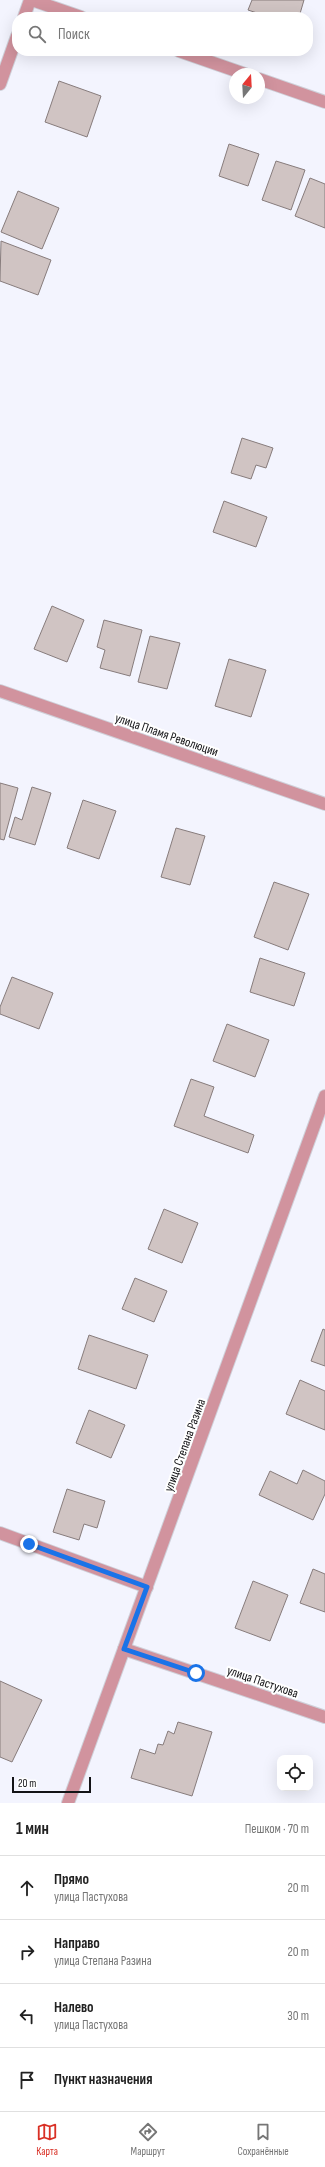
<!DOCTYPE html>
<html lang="ru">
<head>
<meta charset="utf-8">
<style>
  :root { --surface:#fff; --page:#f6f6f6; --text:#222; --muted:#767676; --line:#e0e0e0; --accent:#d93025 }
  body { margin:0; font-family:"Sofia Sans Condensed",sans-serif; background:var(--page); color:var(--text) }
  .controls { position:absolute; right:12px; bottom:12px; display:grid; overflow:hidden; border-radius:8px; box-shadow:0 4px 16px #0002 }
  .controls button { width:36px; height:36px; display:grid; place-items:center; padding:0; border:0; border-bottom:1px solid var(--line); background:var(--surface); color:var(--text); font:20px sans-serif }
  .compass { position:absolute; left:229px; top:68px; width:36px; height:36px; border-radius:50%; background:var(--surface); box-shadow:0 4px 16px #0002; rotate:18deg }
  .scale { position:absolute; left:12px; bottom:10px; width:79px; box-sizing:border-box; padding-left:4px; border:2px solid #131316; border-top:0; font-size:11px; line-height:14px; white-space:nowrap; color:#131316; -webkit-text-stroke:3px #fff; paint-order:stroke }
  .stop { position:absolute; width:12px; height:12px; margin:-9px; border:3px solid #1a73e8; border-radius:50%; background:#fff }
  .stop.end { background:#1a73e8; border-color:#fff; box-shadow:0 1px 4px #0008 }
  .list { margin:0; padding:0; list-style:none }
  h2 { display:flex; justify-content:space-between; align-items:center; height:52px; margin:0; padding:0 16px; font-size:17px }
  h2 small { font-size:13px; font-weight:400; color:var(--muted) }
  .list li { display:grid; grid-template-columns:26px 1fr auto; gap:12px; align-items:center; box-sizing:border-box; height:64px; padding:0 16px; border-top:1px solid var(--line) }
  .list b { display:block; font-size:15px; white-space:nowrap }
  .list p { margin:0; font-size:13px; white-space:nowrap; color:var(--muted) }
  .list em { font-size:13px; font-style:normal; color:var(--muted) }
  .icon { flex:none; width:22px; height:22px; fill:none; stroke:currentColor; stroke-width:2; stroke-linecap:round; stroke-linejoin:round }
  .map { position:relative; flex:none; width:325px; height:1803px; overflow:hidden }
  .search { position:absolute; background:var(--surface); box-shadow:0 4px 16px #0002; left:12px; right:12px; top:12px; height:44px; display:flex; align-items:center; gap:10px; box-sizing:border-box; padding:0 14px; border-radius:16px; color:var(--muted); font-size:15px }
  .sheet { height:308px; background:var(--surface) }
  nav { display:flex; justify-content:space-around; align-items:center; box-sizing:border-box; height:56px; border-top:1px solid var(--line); background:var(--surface); font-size:11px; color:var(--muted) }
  nav a { display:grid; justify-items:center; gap:2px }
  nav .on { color:var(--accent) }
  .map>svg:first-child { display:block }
  .building { fill:#d0c4c3; stroke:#877c7c }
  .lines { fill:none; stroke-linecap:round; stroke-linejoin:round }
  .minor-casing { stroke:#cfd0d9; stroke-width:14 }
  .minor { stroke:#d1939e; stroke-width:12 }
  .route { stroke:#1a73e8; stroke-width:5 }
  .labels { text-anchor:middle; stroke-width:4; stroke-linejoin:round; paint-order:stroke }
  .street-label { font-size:13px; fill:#131316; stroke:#fff }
</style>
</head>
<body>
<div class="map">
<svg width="325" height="1803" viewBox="0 0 325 1803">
  <rect width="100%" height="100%" fill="#f3f4fe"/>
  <!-- building -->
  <g class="building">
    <polygon points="252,0 304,0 299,17 269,17 248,10"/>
    <polygon points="59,81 101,96 87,137 45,122"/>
    <polygon points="229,144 259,154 248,186 219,176"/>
    <polygon points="276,161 305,170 291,210 262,200"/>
    <polygon points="310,178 325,184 325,228 295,216"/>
    <polygon points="18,191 59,208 42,249 1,232"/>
    <polygon points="1,241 51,260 38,295 0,281"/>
    <polygon points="242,438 273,448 266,468 256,465 251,479 231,473"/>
    <polygon points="224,501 267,517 256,547 213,532"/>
    <polygon points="52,606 84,620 67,662 34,649"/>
    <polygon points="104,620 142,630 130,676 100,668 105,650 97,647"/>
    <polygon points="150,636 180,643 167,689 138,682"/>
    <polygon points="229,659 266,670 251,717 215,706"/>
    <polygon points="0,783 18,788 4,840 0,839"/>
    <polygon points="32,787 51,793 35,845 9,837 15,817 22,820"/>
    <polygon points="83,800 116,811 99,859 67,848"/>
    <polygon points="176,828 205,836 190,885 161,877"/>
    <polygon points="274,882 309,894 288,950 254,937"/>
    <polygon points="260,958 305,973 294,1006 250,992"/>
    <polygon points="12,977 53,993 39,1029 0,1014 0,1007"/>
    <polygon points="227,1024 269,1040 255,1077 213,1061"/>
    <polygon points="191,1079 214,1087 204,1116 254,1135 248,1153 174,1126"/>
    <polygon points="164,1209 198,1223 182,1263 148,1249"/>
    <polygon points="135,1278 167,1291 154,1322 122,1309"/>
    <polygon points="323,1329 325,1330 325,1366 311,1361"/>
    <polygon points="89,1335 148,1355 136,1389 78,1369"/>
    <polygon points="300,1380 325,1391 325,1430 286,1414"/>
    <polygon points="89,1410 125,1425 111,1458 76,1443"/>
    <polygon points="303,1470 325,1481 325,1494 313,1520 259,1495 270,1471 297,1484"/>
    <polygon points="67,1489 105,1501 97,1528 84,1524 79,1540 53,1532"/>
    <polygon points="313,1569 325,1574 325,1612 300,1603"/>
    <polygon points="253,1581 288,1595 270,1641 235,1628"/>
    <polygon points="0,1681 42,1700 12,1762 0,1757"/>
    <polygon points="178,1722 212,1732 192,1796 131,1778 140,1749 155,1754 158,1744 163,1745 168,1731 174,1734"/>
  </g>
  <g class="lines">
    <!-- minor casing -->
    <g class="minor-casing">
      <g id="minor">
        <polyline points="32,0 81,17"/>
        <polyline points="24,17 30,0"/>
        <polyline points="179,51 245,74"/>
        <polyline points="259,79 325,102"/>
        <polyline points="0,84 17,36"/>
        <polyline points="0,691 325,804"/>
        <polyline points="0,1533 147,1587"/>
        <polyline points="124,1649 325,1717"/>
        <polyline points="68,1803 325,1096"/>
      </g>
    </g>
    <!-- minor -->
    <use href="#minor" class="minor"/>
  </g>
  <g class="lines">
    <!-- route -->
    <polyline class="route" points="29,1544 147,1587 124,1649 196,1673"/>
  </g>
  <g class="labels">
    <!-- street labels -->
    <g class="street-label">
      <text transform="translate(167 734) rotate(19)" y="5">улица Пламя Революции</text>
      <text transform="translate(184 1445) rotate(-70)" y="5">улица Степана Разина</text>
      <text transform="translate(263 1681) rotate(19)" y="5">улица Пастухова</text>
    </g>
  </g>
</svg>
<div class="controls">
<button><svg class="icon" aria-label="locate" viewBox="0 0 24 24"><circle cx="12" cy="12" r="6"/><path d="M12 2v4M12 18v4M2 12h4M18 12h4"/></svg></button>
</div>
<svg class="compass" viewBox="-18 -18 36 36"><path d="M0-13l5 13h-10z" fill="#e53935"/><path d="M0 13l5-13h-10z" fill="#767676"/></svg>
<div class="scale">20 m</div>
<div class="stop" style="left:196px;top:1673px"></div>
<div class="stop end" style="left:29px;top:1544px"></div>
<div class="search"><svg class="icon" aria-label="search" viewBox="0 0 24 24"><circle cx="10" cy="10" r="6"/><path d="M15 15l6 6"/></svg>Поиск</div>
</div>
<section class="sheet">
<h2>1 мин<small>Пешком · 70 m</small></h2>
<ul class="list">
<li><svg class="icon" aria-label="ahead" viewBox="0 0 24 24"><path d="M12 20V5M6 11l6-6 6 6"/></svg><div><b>Прямо</b><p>улица Пастухова</p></div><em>20 m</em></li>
<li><svg class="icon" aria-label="right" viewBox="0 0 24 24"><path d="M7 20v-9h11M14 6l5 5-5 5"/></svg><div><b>Направо</b><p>улица Степана Разина</p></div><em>20 m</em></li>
<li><svg class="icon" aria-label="left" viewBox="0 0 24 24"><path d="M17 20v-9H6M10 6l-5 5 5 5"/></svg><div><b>Налево</b><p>улица Пастухова</p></div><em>30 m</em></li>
<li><svg class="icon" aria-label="arrive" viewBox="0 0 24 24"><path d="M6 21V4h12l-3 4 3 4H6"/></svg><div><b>Пункт назначения</b></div></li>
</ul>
</section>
<nav>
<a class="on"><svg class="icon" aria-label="map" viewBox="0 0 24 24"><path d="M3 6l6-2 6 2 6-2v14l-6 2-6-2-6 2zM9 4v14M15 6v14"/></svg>Карта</a>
<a><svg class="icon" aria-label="directions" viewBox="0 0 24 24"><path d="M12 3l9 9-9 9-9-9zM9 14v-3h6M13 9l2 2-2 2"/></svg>Маршрут</a>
<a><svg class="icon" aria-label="saved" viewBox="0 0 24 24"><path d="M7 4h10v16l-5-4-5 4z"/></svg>Сохранённые</a>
</nav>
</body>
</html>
